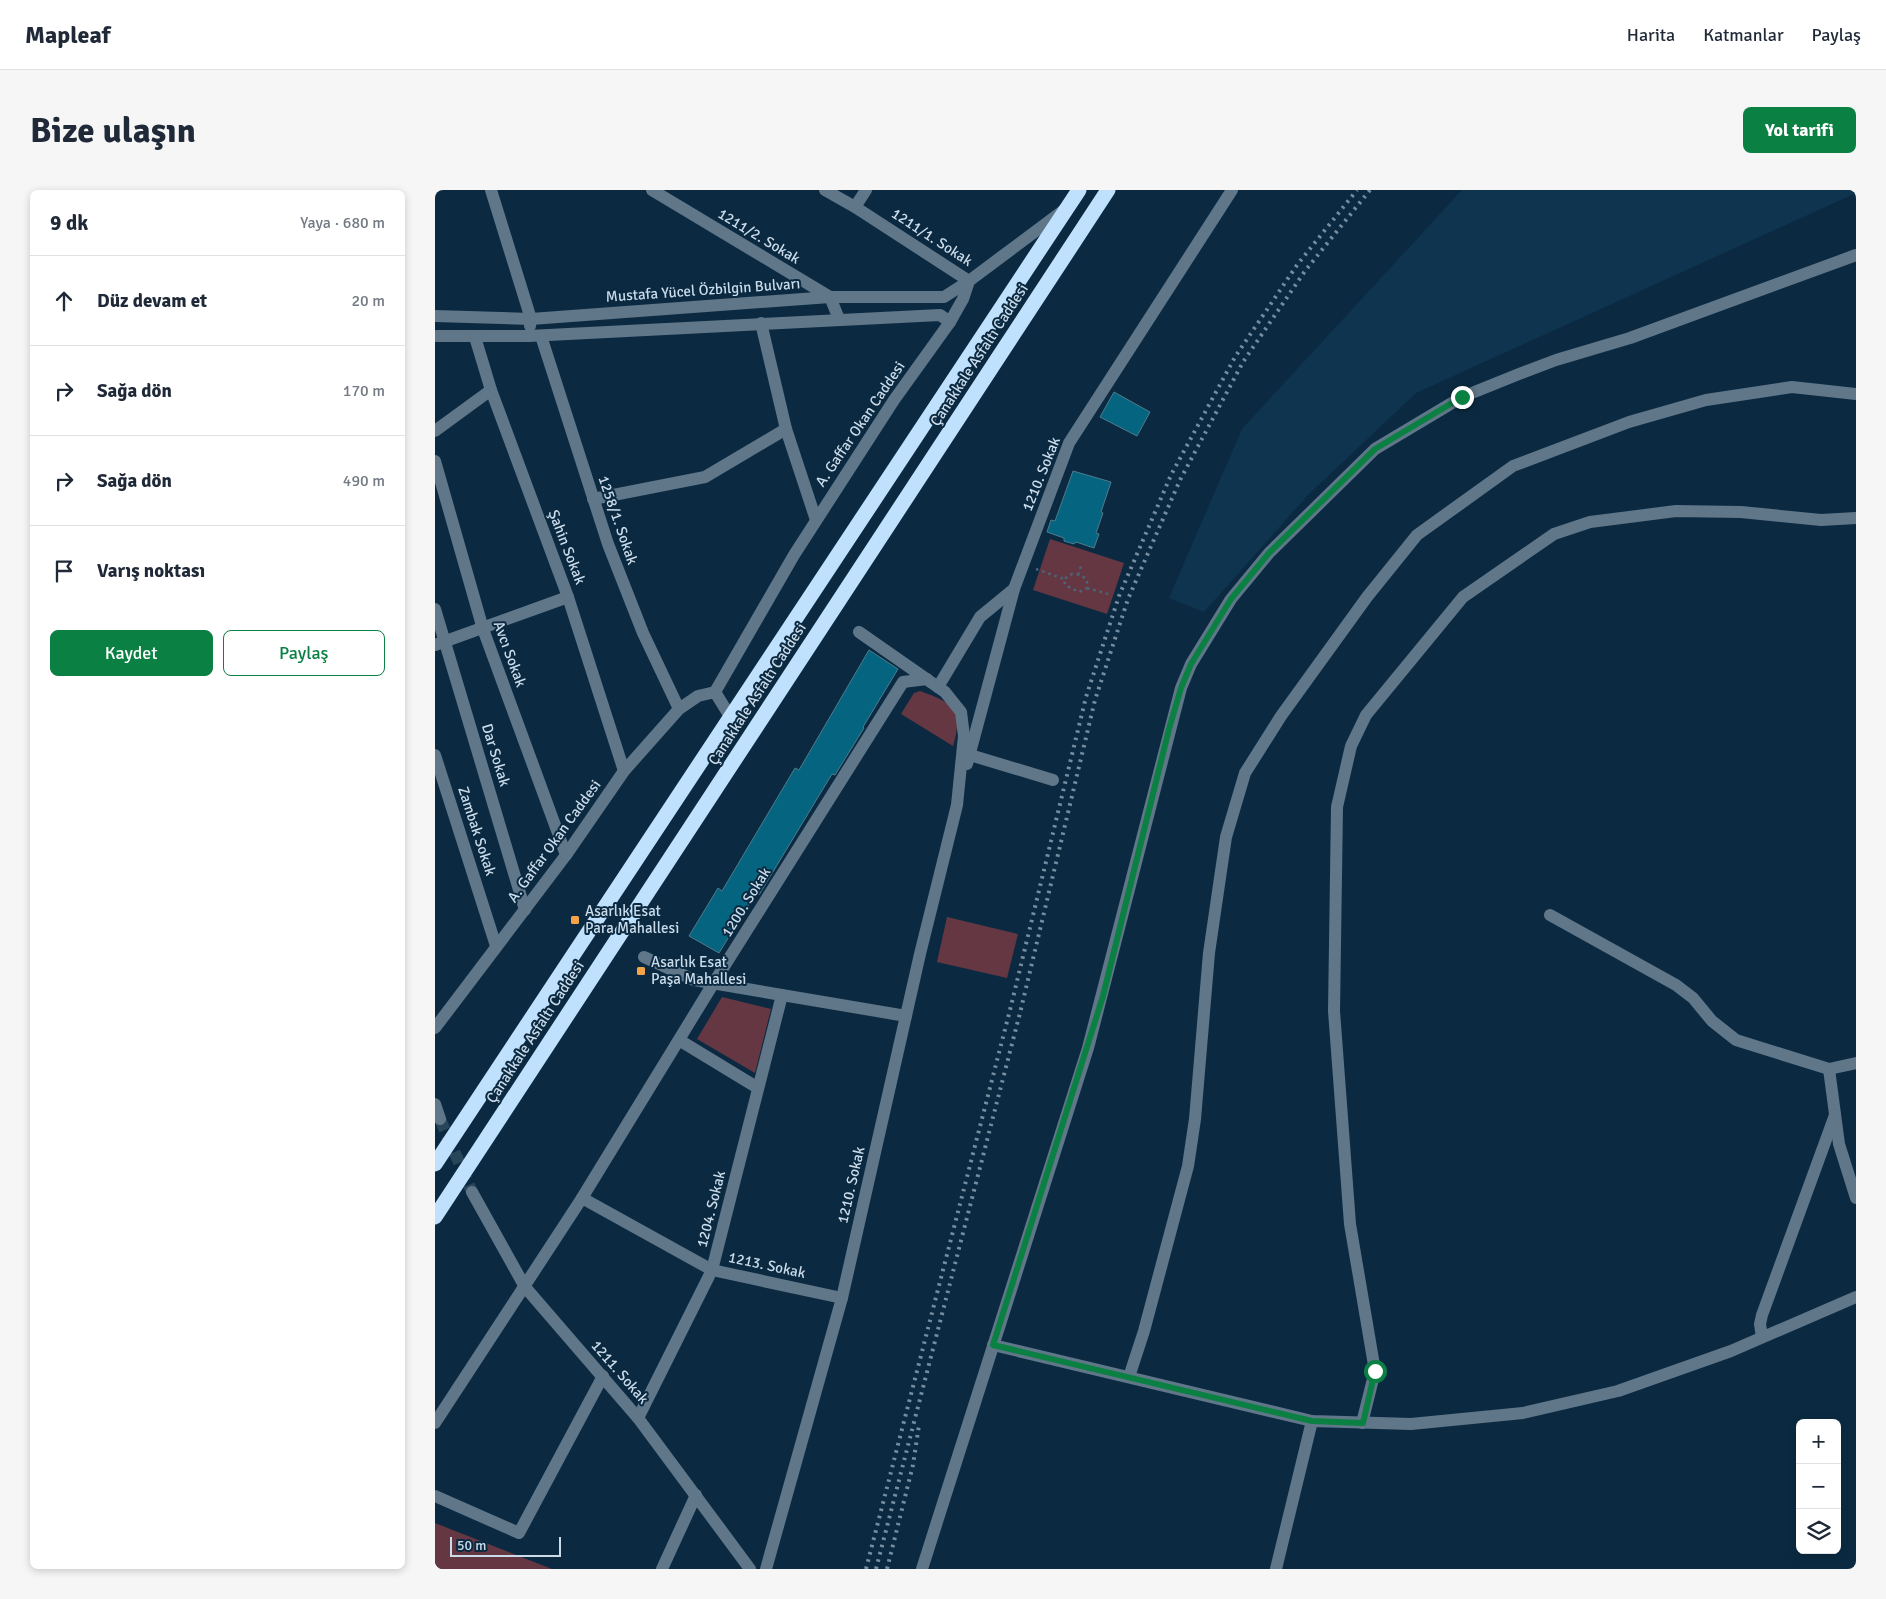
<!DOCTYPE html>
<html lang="tr">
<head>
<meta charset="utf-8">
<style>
  :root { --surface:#fff; --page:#f6f6f7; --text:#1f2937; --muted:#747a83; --line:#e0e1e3; --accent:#0b8043 }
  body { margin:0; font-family:Signika,sans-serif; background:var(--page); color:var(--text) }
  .controls { position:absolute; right:15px; bottom:15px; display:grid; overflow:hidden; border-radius:8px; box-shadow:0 2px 8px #0003 }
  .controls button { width:45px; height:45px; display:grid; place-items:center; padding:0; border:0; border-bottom:1px solid var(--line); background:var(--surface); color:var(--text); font:25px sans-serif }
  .scale { position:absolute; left:15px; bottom:12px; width:111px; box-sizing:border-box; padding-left:5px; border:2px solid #cadbea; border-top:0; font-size:14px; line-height:18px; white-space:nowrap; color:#cadbea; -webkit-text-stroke:4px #0b2a41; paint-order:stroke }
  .stop { position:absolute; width:15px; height:15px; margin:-11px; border:4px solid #0b8043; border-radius:50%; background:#fff }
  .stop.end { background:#0b8043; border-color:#fff; box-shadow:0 1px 5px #0008 }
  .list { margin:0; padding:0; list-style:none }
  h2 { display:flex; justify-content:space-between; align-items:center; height:65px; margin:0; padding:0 20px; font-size:21px }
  h2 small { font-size:16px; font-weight:400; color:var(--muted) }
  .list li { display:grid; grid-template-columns:32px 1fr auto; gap:15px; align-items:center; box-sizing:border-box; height:90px; padding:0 20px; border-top:1px solid var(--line) }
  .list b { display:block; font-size:19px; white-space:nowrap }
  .list em { font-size:16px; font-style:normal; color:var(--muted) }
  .actions { display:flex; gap:10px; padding:15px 20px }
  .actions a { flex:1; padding:11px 0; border:1px solid var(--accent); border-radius:8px; text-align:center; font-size:18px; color:var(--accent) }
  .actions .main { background:var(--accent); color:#fff }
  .icon { flex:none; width:28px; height:28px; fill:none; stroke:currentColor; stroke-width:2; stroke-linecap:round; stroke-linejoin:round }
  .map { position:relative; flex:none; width:1421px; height:1379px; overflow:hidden; border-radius:8px }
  header { display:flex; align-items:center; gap:30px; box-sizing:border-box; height:70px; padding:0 25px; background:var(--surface); border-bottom:1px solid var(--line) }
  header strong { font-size:24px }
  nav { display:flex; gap:28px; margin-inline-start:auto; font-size:18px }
  .intro { display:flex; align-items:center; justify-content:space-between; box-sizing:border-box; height:120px; padding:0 30px }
  h1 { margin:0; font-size:35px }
  .button { padding:12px 22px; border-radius:8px; background:var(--accent); color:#fff; font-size:18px; font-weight:700 }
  main { display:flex; gap:30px; padding:0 30px }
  aside { flex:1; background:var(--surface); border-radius:8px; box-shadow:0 2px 8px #0003 }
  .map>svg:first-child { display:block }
  .built { fill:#0e3450 }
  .green { fill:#653743 }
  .building { fill:#056580; stroke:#4e7b8c }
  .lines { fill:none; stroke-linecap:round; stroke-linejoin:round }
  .minor-tunnel { stroke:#28455a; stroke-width:12; stroke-dasharray:12 6; stroke-linecap:butt }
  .path { stroke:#4b657a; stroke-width:2.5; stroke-dasharray:2.5 4; stroke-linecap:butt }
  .minor { stroke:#607689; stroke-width:12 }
  .highway { stroke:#c0e1fd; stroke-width:15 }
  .rail { stroke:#768da0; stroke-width:4; stroke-dasharray:2.5 5; stroke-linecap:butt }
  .route { stroke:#0b8043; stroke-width:6 }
  .poi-dot { fill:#f6a248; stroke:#0b2a41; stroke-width:2 }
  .labels { text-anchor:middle; stroke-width:4; stroke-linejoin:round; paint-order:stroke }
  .street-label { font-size:15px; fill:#cadbea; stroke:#0b2a41 }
  .poi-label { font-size:15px; fill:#cadbea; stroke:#0b2a41; text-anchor:start }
</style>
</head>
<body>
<header>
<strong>Mapleaf</strong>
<nav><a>Harita</a><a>Katmanlar</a><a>Paylaş</a></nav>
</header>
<div class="intro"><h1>Bize ulaşın</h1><a class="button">Yol tarifi</a></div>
<main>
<aside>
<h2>9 dk<small>Yaya · 680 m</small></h2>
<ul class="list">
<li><svg class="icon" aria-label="ahead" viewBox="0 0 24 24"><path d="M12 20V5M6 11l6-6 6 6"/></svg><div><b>Düz devam et</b></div><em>20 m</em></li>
<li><svg class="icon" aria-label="right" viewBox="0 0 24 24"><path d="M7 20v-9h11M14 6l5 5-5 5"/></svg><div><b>Sağa dön</b></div><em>170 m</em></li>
<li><svg class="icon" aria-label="right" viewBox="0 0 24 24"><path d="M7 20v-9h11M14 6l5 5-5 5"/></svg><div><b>Sağa dön</b></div><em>490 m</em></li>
<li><svg class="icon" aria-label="arrive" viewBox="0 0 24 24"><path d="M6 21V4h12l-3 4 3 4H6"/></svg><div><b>Varış noktası</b></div></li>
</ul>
<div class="actions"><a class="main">Kaydet</a><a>Paylaş</a></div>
</aside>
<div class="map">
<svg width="1421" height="1379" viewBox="0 0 1421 1379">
  <rect width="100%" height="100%" fill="#0b2a41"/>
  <!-- built -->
  <polygon class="built" points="1027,0 1421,0 1421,3 981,203 873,305 769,422 734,408 807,239"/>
  <!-- green -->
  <g class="green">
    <polygon points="615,349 689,373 672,424 598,400"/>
    <path d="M485,501C518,513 529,519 518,556L466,524L479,503Z"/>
    <polygon points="512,727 583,744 572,788 502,772"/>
    <polygon points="287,807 336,819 320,883 262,849"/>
    <polygon points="0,1333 117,1379 0,1379"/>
  </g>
  <!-- building -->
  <g class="building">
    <polygon points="679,202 715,222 702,246 665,227"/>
    <polygon points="638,281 676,292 666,322 668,323 661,343 664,344 659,358 641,352 639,354 629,351 629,348 612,342 616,330 620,331"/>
    <polygon points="434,460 463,479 428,537 429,538 400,585 397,584 324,705 321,703 284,763 254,746 283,698 287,701 360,578 364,580"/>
  </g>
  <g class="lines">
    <!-- minor-tunnel -->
    <polyline class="minor-tunnel" points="5,929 37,1002"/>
    <!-- path -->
    <g class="path">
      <polyline points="601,379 629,389 630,395 644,402 652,398 652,390 646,385 637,384 629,389"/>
      <polyline points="643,385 646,376"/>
      <polyline points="652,398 673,404"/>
    </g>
    <!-- minor -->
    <g class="minor">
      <polyline points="56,0 96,129 95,136"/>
      <polyline points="217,0 395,107 404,129"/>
      <polyline points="390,0 420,17 534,91"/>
      <polyline points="420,17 431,0"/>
      <polyline points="0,126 96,129 395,107 509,107 534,91 629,20"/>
      <polyline points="326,133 351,239 381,330"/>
      <polyline points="0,146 94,146 505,125 515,132"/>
      <polyline points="106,146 173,354 208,443 244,519"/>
      <polyline points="40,147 56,200 133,407 189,581"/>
      <polyline points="0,241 56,200"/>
      <polyline points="0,271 48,439 131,665"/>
      <polyline points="158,309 270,287 351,239"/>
      <polyline points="0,419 90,720"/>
      <polyline points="0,455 133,407"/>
      <polyline points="503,497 545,427 579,399"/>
      <polyline points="280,502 359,365 459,210 515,132 528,109 534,91"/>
      <polyline points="0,565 61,756"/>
      <polyline points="535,565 618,590"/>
      <polyline points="532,574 579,399 634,253 797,0"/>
      <polyline points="1115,725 1241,795 1258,808 1277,831 1301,850 1394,879 1421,873"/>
      <polyline points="209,767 259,790 471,826"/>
      <polyline points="0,838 131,665 189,581 244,519 263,506 280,502 296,528"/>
      <polyline points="244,850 323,898"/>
      <polyline points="1394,879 1404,954 1421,1008"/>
      <polyline points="0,914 5,929"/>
      <polyline points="37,1002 90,1097 203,1228 315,1379"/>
      <polyline points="147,1008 277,1080 407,1108"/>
      <polyline points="1327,1147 1325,1134 1327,1125 1400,925"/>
      <polyline points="558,1155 877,1231 976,1234 1088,1223 1183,1201 1296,1161 1421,1107"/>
      <polyline points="694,1187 709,1141 753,976 760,929 774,763 791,647 810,583 846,526 932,407 982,345 1078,276 1194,232 1271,210 1357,197 1421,204"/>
      <polyline points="203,1228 277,1080 347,805"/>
      <polyline points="0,1233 147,1008 278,794 468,492 492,489"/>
      <polyline points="927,1233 940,1181 915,1034 899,821 902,617 916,556 931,525 1028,407 1119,344 1155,332 1241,321 1306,322 1386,330 1421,328"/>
      <polyline points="0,1306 84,1343 168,1186"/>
      <polyline points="227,1379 261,1305"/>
      <polyline points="331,1379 407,1108 485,764 522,615 529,546 526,522 510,502 424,442"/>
      <polyline points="487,1379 653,858 746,498 756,474 796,409 834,363 940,259 1027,207 1084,184 1121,170 1195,148 1421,65"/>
      <polyline points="841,1379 877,1231"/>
    </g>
    <!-- highway -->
    <g class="highway">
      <polyline points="0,974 644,0"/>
      <polyline points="0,1027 673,0"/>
    </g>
    <!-- rail -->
    <g class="rail">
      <polyline points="431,1379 575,820 651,507 684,406 736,285 800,167 862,75 922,0"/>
      <polyline points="441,1379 585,823 660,510 693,409 745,290 808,172 870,81 935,0"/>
      <polyline points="452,1379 478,1275 484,1235"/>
    </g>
  </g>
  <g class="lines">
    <!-- route -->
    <polyline class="route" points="940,1181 928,1233 877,1231 558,1155 668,806 734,539 746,498 756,474 796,409 834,363 940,259 1027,207"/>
  </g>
  <!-- markers -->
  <g class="poi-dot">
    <rect x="135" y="725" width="10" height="10" rx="2.5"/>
    <rect x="201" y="776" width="10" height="10" rx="2.5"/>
  </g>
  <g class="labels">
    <!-- street labels -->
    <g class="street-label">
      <text transform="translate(324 46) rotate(31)" y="5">1211/2. Sokak</text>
      <text transform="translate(497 47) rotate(33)" y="5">1211/1. Sokak</text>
      <text transform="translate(268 100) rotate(-4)" y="5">Mustafa Yücel Özbilgin Bulvarı</text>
      <text transform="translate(544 165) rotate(-57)" y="5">Çanakkale Asfaltı Caddesi</text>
      <text transform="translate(425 234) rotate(-56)" y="5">A. Gaffar Okan Caddesi</text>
      <text transform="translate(606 284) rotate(-68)" y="5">1210. Sokak</text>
      <text transform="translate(183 330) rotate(71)" y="5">1258/1. Sokak</text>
      <text transform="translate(132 357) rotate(69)" y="5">Şahin Sokak</text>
      <text transform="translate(75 464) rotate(70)" y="5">Avcı Sokak</text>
      <text transform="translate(322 504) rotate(-57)" y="5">Çanakkale Asfaltı Caddesi</text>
      <text transform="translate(61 565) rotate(73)" y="5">Dar Sokak</text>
      <text transform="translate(42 641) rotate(72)" y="5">Zambak Sokak</text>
      <text transform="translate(119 651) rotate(-54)" y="5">A. Gaffar Okan Caddesi</text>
      <text transform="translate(311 712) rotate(-58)" y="5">1200. Sokak</text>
      <text transform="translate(100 842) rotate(-57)" y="5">Çanakkale Asfaltı Caddesi</text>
      <text transform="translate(416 995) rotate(-77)" y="5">1210. Sokak</text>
      <text transform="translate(276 1019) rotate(-76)" y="5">1204. Sokak</text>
      <text transform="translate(332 1075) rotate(12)" y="5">1213. Sokak</text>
      <text transform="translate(185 1182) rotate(49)" y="5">1211. Sokak</text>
    </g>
    <!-- poi labels -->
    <g class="poi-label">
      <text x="150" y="726">Asarlık Esat<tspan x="150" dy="17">Para Mahallesi</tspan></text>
      <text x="216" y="777">Asarlık Esat<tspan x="216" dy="17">Paşa Mahallesi</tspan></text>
    </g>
  </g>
</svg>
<div class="controls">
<button>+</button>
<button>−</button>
<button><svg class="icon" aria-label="layers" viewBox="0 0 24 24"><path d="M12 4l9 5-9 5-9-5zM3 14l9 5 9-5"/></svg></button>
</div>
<div class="scale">50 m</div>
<div class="stop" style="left:940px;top:1181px"></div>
<div class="stop end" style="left:1027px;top:207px"></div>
</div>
</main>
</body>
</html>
